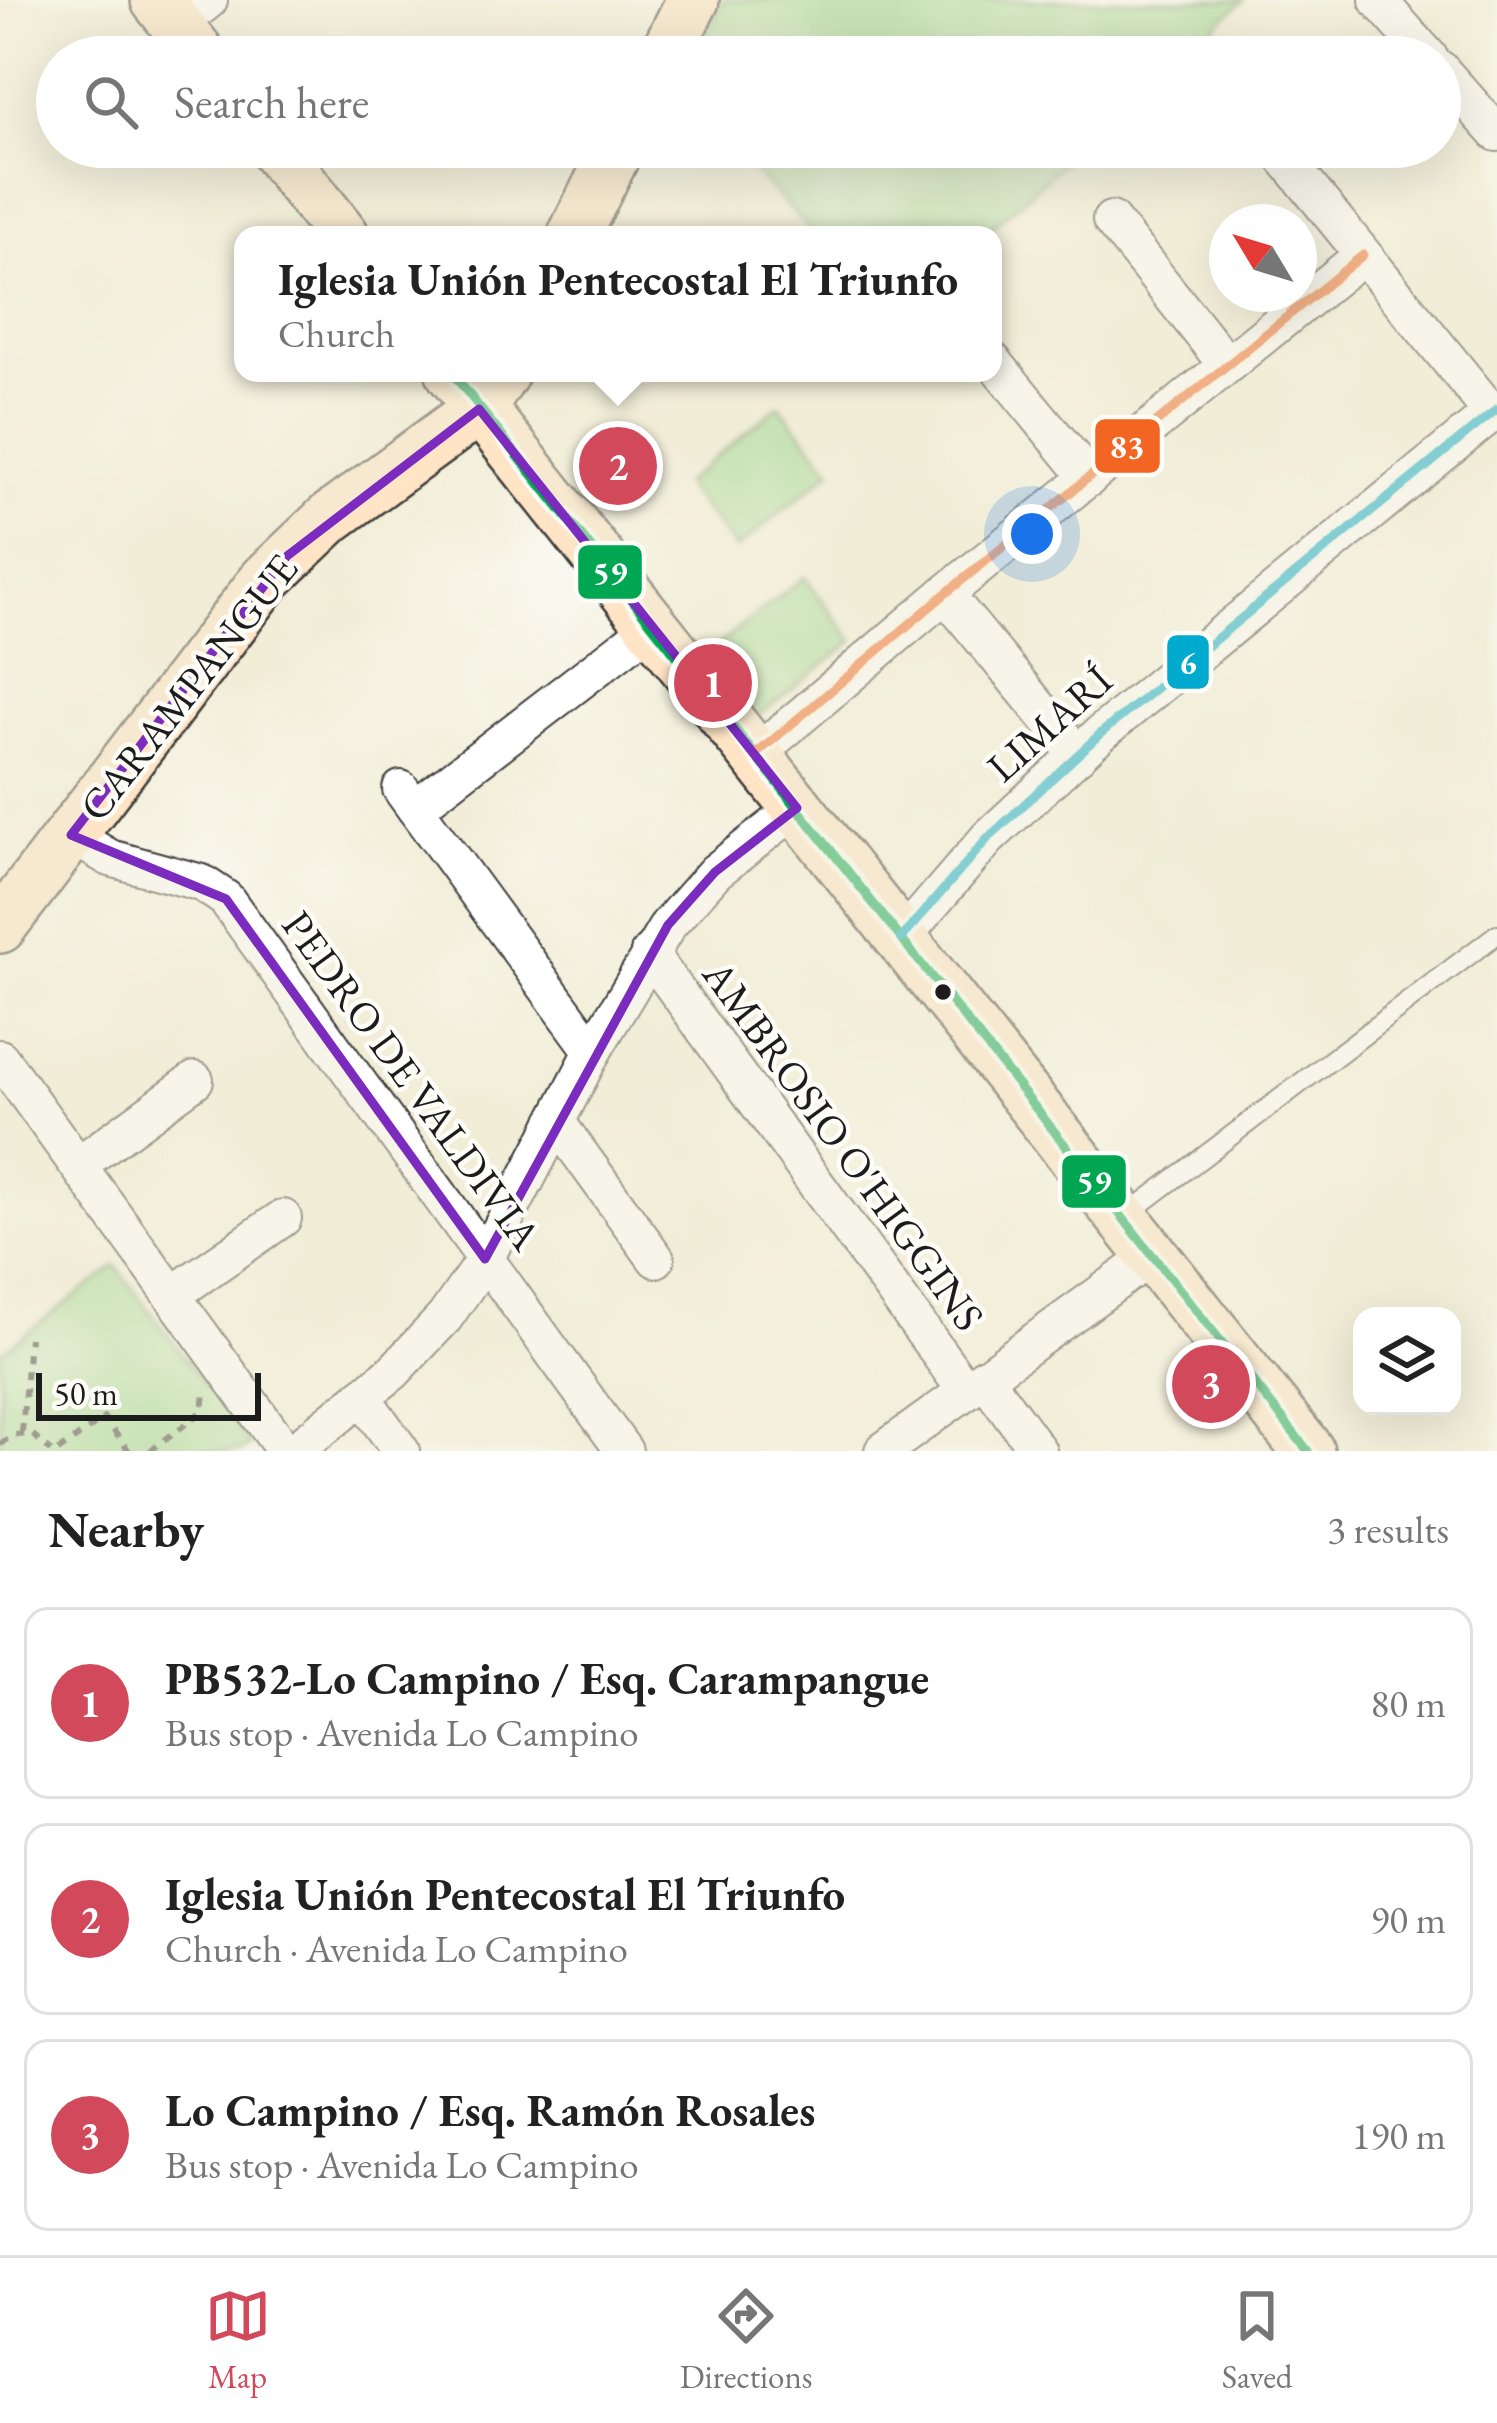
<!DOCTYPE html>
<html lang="en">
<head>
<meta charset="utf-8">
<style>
  :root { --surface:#fff; --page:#f2f2f2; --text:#222; --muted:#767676; --line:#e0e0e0; --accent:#d1495b }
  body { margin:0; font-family:"EB Garamond",serif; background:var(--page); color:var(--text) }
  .controls { position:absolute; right:36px; bottom:36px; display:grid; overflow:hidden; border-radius:24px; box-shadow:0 12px 48px #0002 }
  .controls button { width:108px; height:108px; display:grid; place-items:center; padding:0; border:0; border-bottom:3px solid var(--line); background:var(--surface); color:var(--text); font:60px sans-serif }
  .compass { position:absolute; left:1209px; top:204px; width:108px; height:108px; border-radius:50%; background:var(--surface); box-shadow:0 12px 48px #0002; rotate:308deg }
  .scale { position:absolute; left:36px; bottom:30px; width:225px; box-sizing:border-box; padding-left:12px; border:6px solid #1c1c1c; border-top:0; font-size:33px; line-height:42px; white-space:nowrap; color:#1c1c1c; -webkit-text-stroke:9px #fdfcf7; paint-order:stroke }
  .you { position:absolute; left:1032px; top:534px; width:42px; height:42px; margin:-30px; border:9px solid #fff; border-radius:50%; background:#1a73e8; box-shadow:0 0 0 18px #1a73e833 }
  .badge { display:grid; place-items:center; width:78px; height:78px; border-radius:50%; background:var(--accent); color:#fff; font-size:39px; font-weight:700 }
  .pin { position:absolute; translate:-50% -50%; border:6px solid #fff; box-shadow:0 3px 12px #0006 }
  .popup { position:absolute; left:234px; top:226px; width:768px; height:156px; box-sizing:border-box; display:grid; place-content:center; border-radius:24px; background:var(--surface); filter:drop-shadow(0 3px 9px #0005); font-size:39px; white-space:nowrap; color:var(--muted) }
  .popup b { font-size:45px; color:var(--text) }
  .popup::after { content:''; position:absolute; left:50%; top:100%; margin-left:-24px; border:24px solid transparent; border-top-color:var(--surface) }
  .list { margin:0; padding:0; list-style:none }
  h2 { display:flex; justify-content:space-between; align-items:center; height:156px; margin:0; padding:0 48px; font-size:51px }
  h2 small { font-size:39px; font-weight:400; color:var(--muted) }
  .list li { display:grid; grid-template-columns:78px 1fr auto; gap:36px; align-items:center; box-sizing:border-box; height:192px; margin:0 24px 24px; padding:0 24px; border:3px solid var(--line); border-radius:24px }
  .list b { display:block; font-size:45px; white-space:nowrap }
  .list p { margin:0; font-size:39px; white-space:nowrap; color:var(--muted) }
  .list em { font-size:39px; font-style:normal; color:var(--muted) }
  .icon { flex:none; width:66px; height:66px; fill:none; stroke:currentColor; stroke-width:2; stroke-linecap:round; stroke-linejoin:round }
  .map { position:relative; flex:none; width:1497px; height:1451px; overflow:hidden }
  .search { position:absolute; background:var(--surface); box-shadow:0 12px 48px #0002; left:36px; right:36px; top:36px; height:132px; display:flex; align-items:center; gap:30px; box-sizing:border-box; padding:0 42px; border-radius:66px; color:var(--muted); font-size:45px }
  .sheet { height:804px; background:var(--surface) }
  nav { display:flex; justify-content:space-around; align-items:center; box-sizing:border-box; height:168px; border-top:3px solid var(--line); background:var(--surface); font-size:33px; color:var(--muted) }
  nav a { display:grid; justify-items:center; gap:6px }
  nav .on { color:var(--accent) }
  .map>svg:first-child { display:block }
  .green { fill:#98d68c; stroke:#5a7954; stroke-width:3 }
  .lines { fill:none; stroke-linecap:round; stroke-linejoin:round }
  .lane-casing { stroke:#3c3b38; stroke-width:22 }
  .street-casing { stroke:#3c3b38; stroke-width:40 }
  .secondary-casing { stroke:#3c3b38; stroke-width:56 }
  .path { stroke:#3c3b38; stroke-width:6; stroke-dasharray:9 9; stroke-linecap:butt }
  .lane { stroke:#fff; stroke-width:18 }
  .street { stroke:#fff; stroke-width:36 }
  .secondary { stroke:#ffe4c6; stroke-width:51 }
  .bus-1-casing { stroke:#fdfcf7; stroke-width:18 }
  .bus-2-casing { stroke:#fdfcf7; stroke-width:18 }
  .bus-3-casing { stroke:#fdfcf7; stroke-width:18 }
  .bus-1 { stroke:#00a651; stroke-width:9 }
  .bus-2 { stroke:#f26522; stroke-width:9 }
  .bus-3 { stroke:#00a9ce; stroke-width:9 }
  .marked { fill:none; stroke:#7b2cbf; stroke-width:9; stroke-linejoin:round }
  .bus-dot { fill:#1c1c1c; stroke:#fdfcf7; stroke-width:4.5 }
  .labels { text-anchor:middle; stroke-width:9; stroke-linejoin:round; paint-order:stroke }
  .street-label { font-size:42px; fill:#1c1c1c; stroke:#fdfcf7 }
  .line-badge { stroke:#fdfcf7; stroke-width:4.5 }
  .badge-label { font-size:33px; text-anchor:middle; font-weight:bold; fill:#fff }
</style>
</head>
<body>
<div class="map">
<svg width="1497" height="1451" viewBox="0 0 1497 1451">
  <rect width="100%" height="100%" fill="#fdfcf7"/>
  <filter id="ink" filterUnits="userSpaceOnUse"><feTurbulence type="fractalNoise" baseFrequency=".00833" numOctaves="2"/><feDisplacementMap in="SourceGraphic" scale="24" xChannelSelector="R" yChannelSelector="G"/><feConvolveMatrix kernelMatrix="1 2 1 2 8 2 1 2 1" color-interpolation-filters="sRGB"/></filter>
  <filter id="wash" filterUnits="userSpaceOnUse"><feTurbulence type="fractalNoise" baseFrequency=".004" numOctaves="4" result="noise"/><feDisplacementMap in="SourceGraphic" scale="48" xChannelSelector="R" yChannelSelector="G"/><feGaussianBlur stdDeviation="2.7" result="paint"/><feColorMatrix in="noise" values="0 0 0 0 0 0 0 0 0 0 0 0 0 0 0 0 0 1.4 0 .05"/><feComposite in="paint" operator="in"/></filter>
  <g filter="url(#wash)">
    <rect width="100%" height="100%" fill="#f1edd7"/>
    <!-- green -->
    <g class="green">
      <polygon points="723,0 1244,0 1181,57 695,57"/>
      <polygon points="730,147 1081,147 983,235 815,235"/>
      <polygon points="779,405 832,470 736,549 683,484"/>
      <polygon points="804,577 854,641 754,719 704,656"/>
      <polygon points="116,1266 250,1445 242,1451 0,1451 0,1353"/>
    </g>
  </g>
  <g filter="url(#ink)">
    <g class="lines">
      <!-- lane casing -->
      <g class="lane-casing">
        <polyline id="lane" points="1124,1217 1497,934"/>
      </g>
      <!-- street casing -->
      <g class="street-casing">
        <g id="street">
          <polyline points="1378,0 1429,57"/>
          <polyline points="177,26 209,0"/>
          <polyline points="1440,69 1497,133"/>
          <polyline points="1276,147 1492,413"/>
          <polyline points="1111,220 1227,365"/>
          <polyline points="993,361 1089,478"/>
          <polyline points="945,594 1078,755"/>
          <polyline points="755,755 945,594 1363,255"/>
          <polyline points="401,789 593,1051"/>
          <polyline points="415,808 653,625"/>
          <polyline points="71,835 110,858 202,883 226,899 624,1451"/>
          <polyline points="901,939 988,838 1100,734 1497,409"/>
          <polyline points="649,953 966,1391"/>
          <polyline points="0,1058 285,1451"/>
          <polyline points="556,1121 656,1259"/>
          <polyline points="78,1165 195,1080"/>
          <polyline points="172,1295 283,1218"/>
          <polyline points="984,1377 1038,1451"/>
          <polyline points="362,1397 401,1451"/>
          <polyline points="294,1451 393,1372 445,1317 485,1259 593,1051 668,925 715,872 797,808"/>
          <polyline points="883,1451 1154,1255"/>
        </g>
      </g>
      <!-- secondary casing -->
      <g class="secondary-casing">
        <g id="secondary">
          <polyline points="157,0 202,57"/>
          <polyline points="664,57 693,0"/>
          <polyline points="273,147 343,235"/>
          <polyline points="574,235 618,147"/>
          <polyline points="452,373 1308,1451"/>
          <polyline points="0,927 266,579 330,518 479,409 503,373"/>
        </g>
      </g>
      <!-- path -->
      <g class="path">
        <polyline points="22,1433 29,1338"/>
        <polyline points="0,1444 13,1435 32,1434 51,1451"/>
        <polyline points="58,1451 104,1418 129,1451"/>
        <polyline points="150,1451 203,1411 205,1392"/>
      </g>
      <!-- lane -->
      <use href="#lane" class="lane"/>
      <!-- street -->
      <use href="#street" class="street"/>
      <!-- secondary -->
      <use href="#secondary" class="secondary"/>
      <!-- bus-1 casing -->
      <g class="bus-1-casing">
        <polyline id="bus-1" points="452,373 1308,1451"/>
      </g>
      <!-- bus-2 casing -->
      <g class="bus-2-casing">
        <polyline id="bus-2" points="755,755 945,594 1363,255"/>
      </g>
      <!-- bus-3 casing -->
      <g class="bus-3-casing">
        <polyline id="bus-3" points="901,939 988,838 1100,734 1497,409"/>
      </g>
      <!-- bus-1 -->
      <use href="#bus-1" class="bus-1"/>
      <!-- bus-2 -->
      <use href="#bus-2" class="bus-2"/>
      <!-- bus-3 -->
      <use href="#bus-3" class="bus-3"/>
    </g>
  </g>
  <!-- marked area -->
  <path d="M0 0H1497V1451H0ZM479,409L797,808L715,872L668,925L485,1259L226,899L71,835L287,556Z" fill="#f1edd7" fill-opacity=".55" fill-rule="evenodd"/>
  <path class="marked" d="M479,409L797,808L715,872L668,925L485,1259L226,899L71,835L287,556Z"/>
  <!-- markers -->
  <circle class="bus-dot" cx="943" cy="992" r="10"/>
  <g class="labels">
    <!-- street labels -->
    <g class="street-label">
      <text transform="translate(188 687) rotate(-52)" y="15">CARAMPANGUE</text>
      <text transform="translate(1049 723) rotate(-42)" y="15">LIMARÍ</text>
      <text transform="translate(412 1080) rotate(54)" y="15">PEDRO DE VALDIVIA</text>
      <text transform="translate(844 1145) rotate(54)" y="15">AMBROSIO O'HIGGINS</text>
    </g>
  </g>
  <g class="line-badge">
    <rect x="1093" y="417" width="69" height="58" rx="12" fill="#f26522"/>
    <rect x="576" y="543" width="68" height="58" rx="12" fill="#00a651"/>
    <rect x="1165" y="633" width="46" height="58" rx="12" fill="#00a9ce"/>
    <rect x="1060" y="1153" width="68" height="57" rx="12" fill="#00a651"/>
  </g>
  <g class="badge-label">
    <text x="1127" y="458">83</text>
    <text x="610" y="584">59</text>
    <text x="1188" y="674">6</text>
    <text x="1094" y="1193">59</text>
  </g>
</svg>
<div class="controls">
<button><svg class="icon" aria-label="layers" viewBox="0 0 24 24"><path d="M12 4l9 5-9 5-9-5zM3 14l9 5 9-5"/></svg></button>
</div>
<svg class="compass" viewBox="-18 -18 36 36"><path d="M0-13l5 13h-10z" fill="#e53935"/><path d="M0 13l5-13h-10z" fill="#767676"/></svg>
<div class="scale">50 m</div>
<div class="you"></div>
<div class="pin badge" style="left:713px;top:683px">1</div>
<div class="pin badge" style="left:618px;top:466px">2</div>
<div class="popup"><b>Iglesia Unión Pentecostal El Triunfo</b>Church</div>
<div class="pin badge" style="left:1211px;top:1384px">3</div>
<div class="search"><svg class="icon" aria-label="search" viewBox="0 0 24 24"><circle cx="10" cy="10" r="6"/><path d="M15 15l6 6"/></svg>Search here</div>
</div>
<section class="sheet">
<h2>Nearby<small>3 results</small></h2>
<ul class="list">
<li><span class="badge">1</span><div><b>PB532-Lo Campino / Esq. Carampangue</b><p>Bus stop · Avenida Lo Campino</p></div><em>80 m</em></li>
<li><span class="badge">2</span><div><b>Iglesia Unión Pentecostal El Triunfo</b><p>Church · Avenida Lo Campino</p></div><em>90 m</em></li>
<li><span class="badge">3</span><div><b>Lo Campino / Esq. Ramón Rosales</b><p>Bus stop · Avenida Lo Campino</p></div><em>190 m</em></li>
</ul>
</section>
<nav>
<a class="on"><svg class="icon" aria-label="map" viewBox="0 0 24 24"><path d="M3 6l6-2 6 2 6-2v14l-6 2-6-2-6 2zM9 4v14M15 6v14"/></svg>Map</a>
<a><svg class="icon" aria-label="directions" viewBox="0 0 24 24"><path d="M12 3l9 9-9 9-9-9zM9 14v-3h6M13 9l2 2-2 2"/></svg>Directions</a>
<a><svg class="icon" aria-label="saved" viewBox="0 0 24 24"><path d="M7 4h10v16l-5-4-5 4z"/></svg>Saved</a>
</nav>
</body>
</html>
